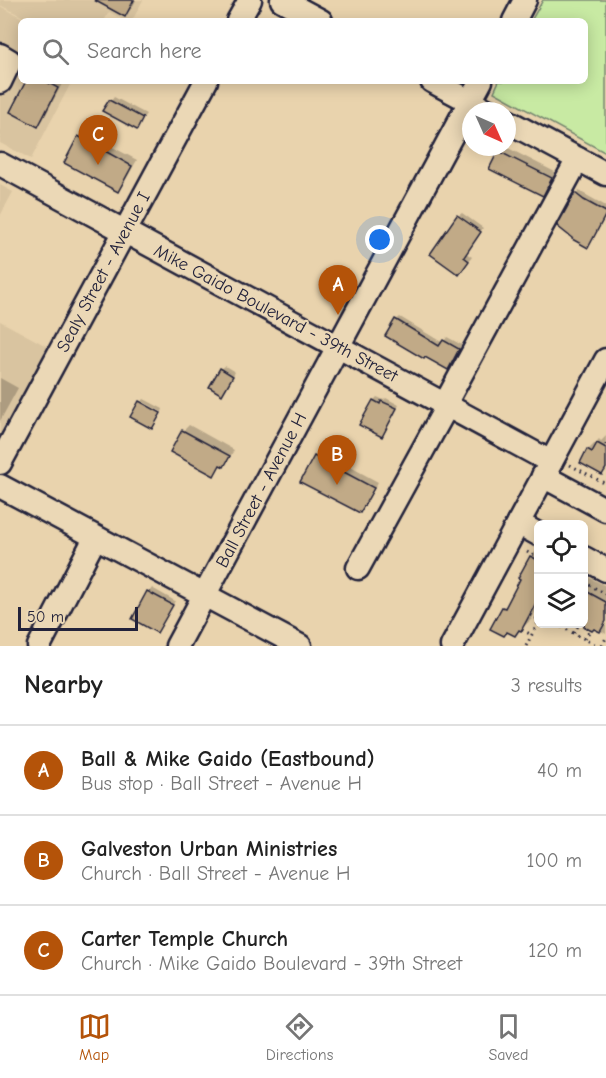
<!DOCTYPE html>
<html lang="en">
<head>
<meta charset="utf-8">
<style>
  :root { --surface:#fff; --page:#f6f6f6; --text:#222; --muted:#767676; --line:#e0e0e0; --accent:#b45309 }
  body { margin:0; font-family:"Comic Neue",sans-serif; background:var(--page); color:var(--text) }
  .controls { position:absolute; right:18px; bottom:18px; display:grid; overflow:hidden; border-radius:9px; box-shadow:0 3px 15px #0003 }
  .controls button { width:54px; height:54px; display:grid; place-items:center; padding:0; border:0; border-bottom:2px solid var(--line); background:var(--surface); color:var(--text); font:30px sans-serif }
  .compass { position:absolute; left:462px; top:102px; width:54px; height:54px; border-radius:50%; background:var(--surface); box-shadow:0 3px 15px #0003; rotate:135deg }
  .scale { position:absolute; left:18px; bottom:15px; width:120px; box-sizing:border-box; padding-left:6px; border:3px solid #22223b; border-top:0; font-size:16px; line-height:21px; white-space:nowrap; color:#22223b; -webkit-text-stroke:4px #ebd8b6; paint-order:stroke }
  .you { position:absolute; left:380px; top:240px; width:21px; height:21px; margin:-15px; border:4px solid #fff; border-radius:50%; background:#1a73e8; box-shadow:0 0 0 9px #1a73e833 }
  .badge { display:grid; place-items:center; width:39px; height:39px; border-radius:50%; background:var(--accent); color:#fff; font-size:20px; font-weight:700 }
  .pin { position:absolute; translate:-50% -50px; filter:drop-shadow(0 2px 3px #0008) }
  .pin::after { content:''; position:absolute; top:32px; width:21px; height:18px; background:inherit; clip-path:polygon(0 0,100% 0,50% 100%) }
  .list { margin:0; padding:0; list-style:none }
  h2 { display:flex; justify-content:space-between; align-items:center; height:78px; margin:0; padding:0 24px; font-size:26px }
  h2 small { font-size:20px; font-weight:400; color:var(--muted) }
  .list li { display:grid; grid-template-columns:39px 1fr auto; gap:18px; align-items:center; box-sizing:border-box; height:90px; padding:0 24px; border-top:2px solid var(--line) }
  .list b { display:block; font-size:22px; white-space:nowrap }
  .list p { margin:0; font-size:20px; white-space:nowrap; color:var(--muted) }
  .list em { font-size:20px; font-style:normal; color:var(--muted) }
  .icon { flex:none; width:33px; height:33px; fill:none; stroke:currentColor; stroke-width:2; stroke-linecap:round; stroke-linejoin:round }
  .map { position:relative; flex:none; width:606px; height:646px; overflow:hidden }
  .search { position:absolute; background:var(--surface); box-shadow:0 3px 15px #0003; left:18px; right:18px; top:18px; height:66px; display:flex; align-items:center; gap:15px; box-sizing:border-box; padding:0 21px; border-radius:9px; color:var(--muted); font-size:22px }
  .sheet { height:348px; background:var(--surface) }
  nav { display:flex; justify-content:space-around; align-items:center; box-sizing:border-box; height:84px; border-top:2px solid var(--line); background:var(--surface); font-size:16px; color:var(--muted) }
  nav a { display:grid; justify-items:center; gap:3px }
  nav .on { color:var(--accent) }
  .map>svg:first-child { display:block }
  .built { fill:#d9c4a0 }
  .green { fill:#c8eaa3; stroke:#75866f; stroke-width:1.5 }
  .shadow { fill:#0003 }
  .building { fill:#c1aa87; stroke:#22223b; stroke-width:1.5 }
  .lines { fill:none; stroke-linecap:round; stroke-linejoin:round }
  .minor-casing { stroke:#22223b; stroke-width:27 }
  .path { stroke:#22223b; stroke-width:3; stroke-dasharray:1.5 4.5; stroke-linecap:butt }
  .minor { stroke:#ebd8b6; stroke-width:22 }
  .labels { text-anchor:middle; stroke-width:4.5; stroke-linejoin:round; paint-order:stroke }
  .street-label { font-size:18px; fill:#22223b; stroke:#ebd8b6 }
</style>
</head>
<body>
<div class="map">
<svg width="606" height="646" viewBox="0 0 606 646">
  <rect width="100%" height="100%" fill="#e9d3ad"/>
  <filter id="ink" filterUnits="userSpaceOnUse"><feTurbulence type="fractalNoise" baseFrequency=".0167" numOctaves="2"/><feDisplacementMap in="SourceGraphic" scale="12" xChannelSelector="R" yChannelSelector="G"/><feConvolveMatrix kernelMatrix="1 2 1 2 8 2 1 2 1" color-interpolation-filters="sRGB"/></filter>
  <g filter="url(#ink)">
    <!-- built -->
    <g class="built">
      <polygon points="0,0 143,0 132,21 125,21 109,12 104,21 31,21 0,5"/>
      <polygon points="0,6 28,21 21,21 21,81 72,81 31,159 0,143"/>
      <polygon points="0,185 13,192 0,216"/>
      <polygon points="0,321 50,348 0,439"/>
    </g>
    <!-- green -->
    <polygon class="green" points="543,0 606,0 606,153 494,92 499,81 585,81 585,21 531,21"/>
    <!-- shadow -->
    <g class="shadow">
      <polygon points="97,0 136,0 132,8 125,15"/>
      <polygon points="28,81 61,81 63,82 43,120 38,125"/>
      <polygon points="114,97 146,114 136,128 104,111"/>
      <polygon points="84,132 137,160 123,185 118,190 79,137"/>
      <polygon points="504,147 506,147 557,173 548,189 542,194 499,152"/>
      <polygon points="579,191 606,206 606,215 591,242 588,246 576,194"/>
      <polygon points="462,213 483,228 466,253 472,257 463,269 458,216"/>
      <polygon points="400,317 443,343 447,337 462,345 451,365 448,368 396,320"/>
      <polygon points="225,366 235,372 225,389 222,393 221,369"/>
      <polygon points="0,378 18,388 0,421"/>
      <polygon points="377,397 384,400 386,398 399,405 385,432 382,435 374,400"/>
      <polygon points="144,399 163,409 162,412 142,401"/>
      <polygon points="189,425 234,450 229,459 223,465 221,464 213,474 183,431"/>
      <polygon points="606,436 606,472 588,450 599,439 601,441"/>
      <polygon points="321,451 378,482 365,506 359,512 315,457"/>
      <polygon points="538,549 538,606 532,619 515,634 503,608 510,601 522,578 520,577 531,557"/>
      <polygon points="584,575 606,586 606,634 594,627 592,630 581,624 584,624"/>
      <polygon points="152,588 175,601 160,627 157,631 134,618 149,592"/>
    </g>
    <!-- building -->
    <g class="building">
      <polygon points="94,0 134,0 125,17"/>
      <polygon points="26,81 45,81 58,88 38,127 10,112"/>
      <polygon points="109,100 143,118 137,130 102,111"/>
      <polygon points="78,136 132,166 118,192 64,163"/>
      <polygon points="498,151 552,178 543,196 489,169"/>
      <polygon points="575,193 584,200 606,212 606,214 588,248 572,239 572,238 557,226"/>
      <polygon points="457,215 481,232 464,257 469,261 459,275 430,254"/>
      <polygon points="395,319 439,346 443,340 459,349 448,370 425,357 424,359 385,336"/>
      <polygon points="220,368 233,376 222,395 209,387"/>
      <polygon points="373,400 380,404 381,401 397,408 382,437 359,425"/>
      <polygon points="139,401 161,413 152,429 130,417"/>
      <polygon points="182,430 230,456 224,467 220,465 214,476 170,452"/>
      <polygon points="597,443 606,448 606,468 602,475 580,463 587,449 592,452"/>
      <polygon points="314,456 374,488 360,513 300,482"/>
      <polygon points="530,556 538,560 538,599 521,631 519,630 515,636 507,632 504,636 490,629 502,607 505,608 520,579 518,578"/>
      <polygon points="584,590 606,602 606,621 600,632 594,629 592,631 584,627"/>
      <polygon points="147,591 173,605 157,633 132,619"/>
    </g>
    <g class="lines">
      <!-- minor casing -->
      <g class="minor-casing">
        <g id="minor">
          <polyline points="282,0 321,21"/>
          <polyline points="238,21 250,0"/>
          <polyline points="514,21 525,0"/>
          <polyline points="0,55 10,61 0,82"/>
          <polyline points="432,81 488,111"/>
          <polyline points="507,121 606,174"/>
          <polyline points="0,164 551,462"/>
          <polyline points="445,404 578,159"/>
          <polyline points="0,463 206,81"/>
          <polyline points="543,476 606,510"/>
          <polyline points="0,486 300,646"/>
          <polyline points="518,523 538,534"/>
          <polyline points="584,558 606,570"/>
          <polyline points="358,568 447,406"/>
          <polyline points="39,646 95,538"/>
          <polyline points="177,646 481,81"/>
          <polyline points="452,646 606,360"/>
        </g>
      </g>
      <!-- path -->
      <g class="path">
        <polyline points="606,445 606,444"/>
        <polyline points="570,465 606,484"/>
        <polyline points="527,552 538,558"/>
        <polyline points="584,582 606,594"/>
        <polyline points="530,615 538,619"/>
        <polyline points="556,624 598,646"/>
        <polyline points="522,630 532,635"/>
        <polyline points="574,633 579,624"/>
        <polyline points="585,639 590,630"/>
        <polyline points="526,646 538,623"/>
        <polyline points="602,646 606,638"/>
      </g>
      <!-- minor -->
      <use href="#minor" class="minor"/>
    </g>
  </g>
  <g class="labels">
    <!-- street labels -->
    <g class="street-label">
      <text transform="translate(103 272) rotate(-62)" y="6">Sealy Street - Avenue I</text>
      <text transform="translate(276 313) rotate(28)" y="6">Mike Gaido Boulevard - 39th Street</text>
      <text transform="translate(261 490) rotate(-62)" y="6">Ball Street - Avenue H</text>
    </g>
  </g>
</svg>
<div class="controls">
<button><svg class="icon" aria-label="locate" viewBox="0 0 24 24"><circle cx="12" cy="12" r="6"/><path d="M12 2v4M12 18v4M2 12h4M18 12h4"/></svg></button>
<button><svg class="icon" aria-label="layers" viewBox="0 0 24 24"><path d="M12 4l9 5-9 5-9-5zM3 14l9 5 9-5"/></svg></button>
</div>
<svg class="compass" viewBox="-18 -18 36 36"><path d="M0-13l5 13h-10z" fill="#e53935"/><path d="M0 13l5-13h-10z" fill="#767676"/></svg>
<div class="scale">50 m</div>
<div class="you"></div>
<div class="pin badge" style="left:338px;top:315px">A</div>
<div class="pin badge" style="left:337px;top:485px">B</div>
<div class="pin badge" style="left:98px;top:165px">C</div>
<div class="search"><svg class="icon" aria-label="search" viewBox="0 0 24 24"><circle cx="10" cy="10" r="6"/><path d="M15 15l6 6"/></svg>Search here</div>
</div>
<section class="sheet">
<h2>Nearby<small>3 results</small></h2>
<ul class="list">
<li><span class="badge">A</span><div><b>Ball &amp; Mike Gaido (Eastbound)</b><p>Bus stop · Ball Street - Avenue H</p></div><em>40 m</em></li>
<li><span class="badge">B</span><div><b>Galveston Urban Ministries</b><p>Church · Ball Street - Avenue H</p></div><em>100 m</em></li>
<li><span class="badge">C</span><div><b>Carter Temple Church</b><p>Church · Mike Gaido Boulevard - 39th Street</p></div><em>120 m</em></li>
</ul>
</section>
<nav>
<a class="on"><svg class="icon" aria-label="map" viewBox="0 0 24 24"><path d="M3 6l6-2 6 2 6-2v14l-6 2-6-2-6 2zM9 4v14M15 6v14"/></svg>Map</a>
<a><svg class="icon" aria-label="directions" viewBox="0 0 24 24"><path d="M12 3l9 9-9 9-9-9zM9 14v-3h6M13 9l2 2-2 2"/></svg>Directions</a>
<a><svg class="icon" aria-label="saved" viewBox="0 0 24 24"><path d="M7 4h10v16l-5-4-5 4z"/></svg>Saved</a>
</nav>
</body>
</html>
